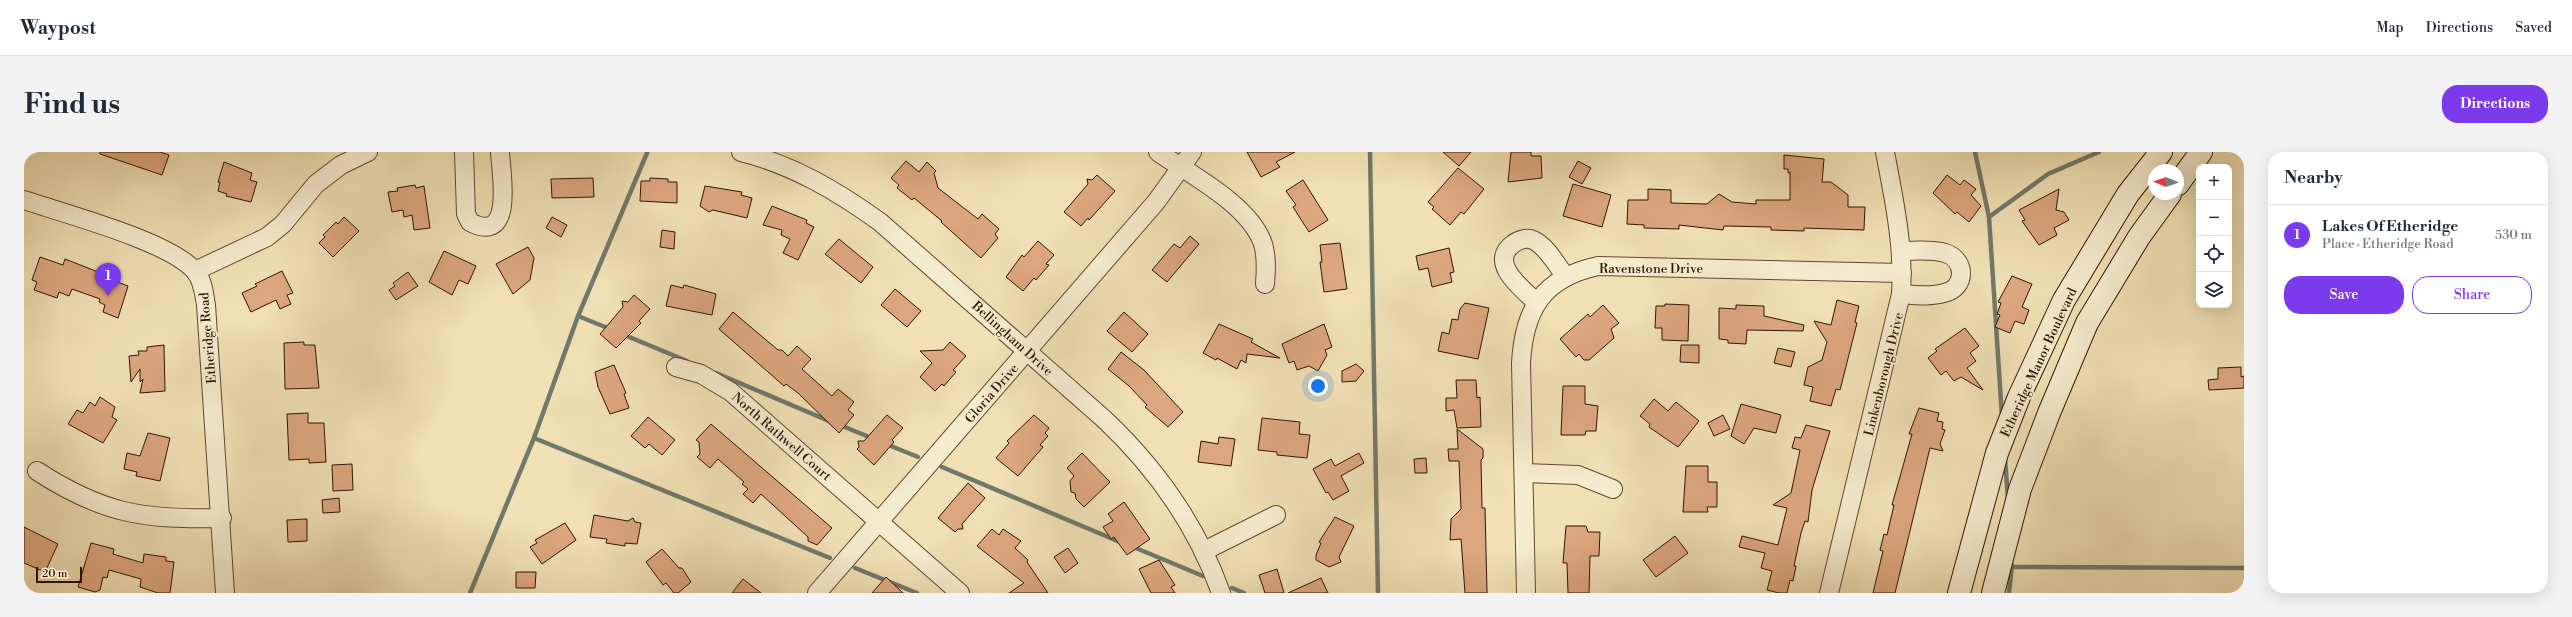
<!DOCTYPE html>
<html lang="en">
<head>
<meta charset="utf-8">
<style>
  :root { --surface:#fff; --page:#f2f2f3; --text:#1f2937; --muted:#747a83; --line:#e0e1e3; --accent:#7c3aed }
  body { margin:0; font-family:"Libre Bodoni",serif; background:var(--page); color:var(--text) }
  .controls { position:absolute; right:12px; top:12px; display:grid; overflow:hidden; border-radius:8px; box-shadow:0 4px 16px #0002 }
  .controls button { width:36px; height:36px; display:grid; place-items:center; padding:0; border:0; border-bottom:1px solid var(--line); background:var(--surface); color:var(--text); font:20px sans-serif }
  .compass { position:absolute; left:2124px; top:12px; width:36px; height:36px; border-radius:50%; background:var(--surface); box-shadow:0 4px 16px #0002; rotate:272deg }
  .scale { position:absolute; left:12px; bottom:10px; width:46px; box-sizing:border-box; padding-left:4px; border:2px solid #331401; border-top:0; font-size:11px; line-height:14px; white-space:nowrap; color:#331401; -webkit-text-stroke:3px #f5ebce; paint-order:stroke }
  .you { position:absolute; left:1294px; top:234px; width:14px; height:14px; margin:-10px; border:3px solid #fff; border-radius:50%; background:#1a73e8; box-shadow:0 0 0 6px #1a73e833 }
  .badge { display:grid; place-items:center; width:26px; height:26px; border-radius:50%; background:var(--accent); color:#fff; font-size:13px; font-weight:700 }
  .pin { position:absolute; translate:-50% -33px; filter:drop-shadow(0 1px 2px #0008) }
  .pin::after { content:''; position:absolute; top:21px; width:14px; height:12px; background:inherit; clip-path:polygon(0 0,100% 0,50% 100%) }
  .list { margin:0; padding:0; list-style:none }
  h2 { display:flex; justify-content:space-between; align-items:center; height:52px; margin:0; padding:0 16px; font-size:17px }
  h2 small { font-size:13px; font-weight:400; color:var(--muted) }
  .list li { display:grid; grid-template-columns:26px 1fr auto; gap:12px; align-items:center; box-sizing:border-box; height:60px; padding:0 16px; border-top:1px solid var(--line) }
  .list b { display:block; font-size:15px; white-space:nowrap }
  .list p { margin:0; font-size:13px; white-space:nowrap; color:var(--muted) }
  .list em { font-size:13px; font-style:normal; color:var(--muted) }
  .actions { display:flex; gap:8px; padding:12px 16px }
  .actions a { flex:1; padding:9px 0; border:1px solid var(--accent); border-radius:16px; text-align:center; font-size:14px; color:var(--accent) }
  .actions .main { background:var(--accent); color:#fff }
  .icon { flex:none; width:22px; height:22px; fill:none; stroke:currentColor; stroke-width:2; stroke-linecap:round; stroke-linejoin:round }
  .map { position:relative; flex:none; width:2220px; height:441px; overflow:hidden; border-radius:16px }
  header { display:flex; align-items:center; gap:24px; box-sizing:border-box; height:56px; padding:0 20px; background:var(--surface); border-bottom:1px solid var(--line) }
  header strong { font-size:19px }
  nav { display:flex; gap:22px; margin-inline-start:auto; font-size:14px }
  .intro { display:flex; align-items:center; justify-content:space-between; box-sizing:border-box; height:96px; padding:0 24px }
  h1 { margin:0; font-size:28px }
  .button { padding:10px 18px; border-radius:16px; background:var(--accent); color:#fff; font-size:14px; font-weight:700 }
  main { display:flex; gap:24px; padding:0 24px }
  aside { flex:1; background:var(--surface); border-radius:16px; box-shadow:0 4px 16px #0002 }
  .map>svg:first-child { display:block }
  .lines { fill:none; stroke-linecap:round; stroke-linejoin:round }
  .stream { stroke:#71796b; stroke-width:4.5 }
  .building { fill:#dca67e; stroke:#331401 }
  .minor-casing { stroke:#62472e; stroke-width:20 }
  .secondary-casing { stroke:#331401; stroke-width:24 }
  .minor { stroke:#f5ebce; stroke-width:18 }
  .secondary { stroke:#f5ebce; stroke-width:22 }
  .labels { text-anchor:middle; stroke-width:4; stroke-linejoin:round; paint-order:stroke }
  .street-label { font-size:13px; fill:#331401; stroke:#f5ebce }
</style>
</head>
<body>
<header>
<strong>Waypost</strong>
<nav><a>Map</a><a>Directions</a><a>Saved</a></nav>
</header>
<div class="intro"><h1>Find us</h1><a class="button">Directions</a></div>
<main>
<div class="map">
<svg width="2220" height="441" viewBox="0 0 2220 441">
  <rect width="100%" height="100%" fill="#f0e0b4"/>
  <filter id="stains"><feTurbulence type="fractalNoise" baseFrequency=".005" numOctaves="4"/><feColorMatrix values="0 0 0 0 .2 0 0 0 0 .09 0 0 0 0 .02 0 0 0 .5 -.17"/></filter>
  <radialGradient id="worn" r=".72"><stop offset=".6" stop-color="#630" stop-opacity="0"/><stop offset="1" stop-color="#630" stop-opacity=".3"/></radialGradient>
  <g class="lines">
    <!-- stream -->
    <g class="stream">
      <polyline points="1346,0 1354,441"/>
      <polyline points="1951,0 1965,65 1978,265"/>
      <polyline points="1965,65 2024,22 2075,0"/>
      <polyline points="554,164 586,177"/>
      <polyline points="598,182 663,209"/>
      <polyline points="692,221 805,269"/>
      <polyline points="816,273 850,287"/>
      <polyline points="510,286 806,406"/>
      <polyline points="862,292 894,305"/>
      <polyline points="1981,307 1984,347"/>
      <polyline points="918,315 1096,390"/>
      <polyline points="1107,394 1179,424"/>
      <polyline points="1988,415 2220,416"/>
      <polyline points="831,416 893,441"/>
      <polyline points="1208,436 1220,441"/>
      <polyline points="446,441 510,286 554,164 623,1"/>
      <polyline points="1985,441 1988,413"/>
    </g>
  </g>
  <!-- building -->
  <g class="building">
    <polygon points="76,0 136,0 145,3 138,23 76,2"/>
    <polygon points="1223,0 1271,0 1252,10 1256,15 1237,25"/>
    <polygon points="1419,0 1447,0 1435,14"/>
    <polygon points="1487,0 1507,0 1507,4 1517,4 1518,26 1484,30"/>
    <polygon points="1760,3 1800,7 1798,30 1807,30 1824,43 1824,55 1841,55 1840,78 1780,76 1780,79 1747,78 1747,75 1700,74 1699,78 1655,73 1655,77 1620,76 1620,73 1603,72 1604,48 1624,48 1624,37 1647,38 1647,51 1683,52 1695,42 1708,50 1732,52 1732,48 1766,48 1766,20 1764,21 1764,17 1760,17"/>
    <polygon points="882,9 895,20 903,10 912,19 910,21 914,36 954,67 958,62 975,77 971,82 974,86 957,106 917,70 918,69 890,46 888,48 873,36 875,33 867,26"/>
    <polygon points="1554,9 1567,16 1558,32 1545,25"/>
    <polygon points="200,10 228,21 226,28 233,30 227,50 202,44 203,42 194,39 196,30 194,30"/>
    <polygon points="1434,16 1460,37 1440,62 1437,60 1426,73 1408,57 1410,55 1404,50"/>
    <polygon points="1073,23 1091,39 1065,68 1064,66 1057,74 1040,60 1064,32 1063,27 1068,28"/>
    <polygon points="1923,23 1936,33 1940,28 1952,37 1947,43 1957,54 1945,70 1933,60 1931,62 1909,41"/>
    <polygon points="569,26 570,45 528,46 527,27"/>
    <polygon points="626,26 644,27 644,30 653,30 653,51 616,49 617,29 626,29"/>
    <polygon points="1279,28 1304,68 1285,80 1269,55 1272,53 1262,39"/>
    <polygon points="1549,32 1587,43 1578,75 1539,64"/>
    <polygon points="391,33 392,36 400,34 406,76 390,78 388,63 380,65 379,58 368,60 364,40 374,39 373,36"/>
    <polygon points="681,34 718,40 717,43 728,46 723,66 689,58 685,60 676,54"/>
    <polygon points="2035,37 2032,58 2040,60 2045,68 2030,76 2033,83 2015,93 1998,69 2001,68 1995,58"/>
    <polygon points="748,54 783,68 782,71 790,75 774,108 759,101 766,87 757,83 758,78 739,73"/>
    <polygon points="320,65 335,79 309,105 295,91 301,85 299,83 312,70 314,72"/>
    <polygon points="528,65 543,73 537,85 522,76"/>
    <polygon points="638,78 651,80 650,97 636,95"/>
    <polygon points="1166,84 1175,92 1143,130 1128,118 1150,92 1156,96"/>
    <polygon points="815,87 849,115 837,131 801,102"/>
    <polygon points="1014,89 1030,103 1022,112 1025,113 1012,128 1010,126 999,139 982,125 998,103 1000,105"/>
    <polygon points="1316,91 1323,137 1300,140 1296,110 1298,110 1296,93"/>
    <polygon points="504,95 510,106 506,128 489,142 472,112"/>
    <polygon points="1425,96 1430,120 1426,121 1428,130 1408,135 1404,116 1395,118 1392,104"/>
    <polygon points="420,99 452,114 444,132 435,128 428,143 405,130"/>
    <polygon points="16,105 39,113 41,107 92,127 91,129 104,134 94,166 79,160 81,153 75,150 76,147 48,137 45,144 35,140 33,146 10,138 13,130 8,128"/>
    <polygon points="258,119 269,141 263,143 267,152 256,157 252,148 227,160 218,141 233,134 231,132"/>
    <polygon points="384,120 394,134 372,148 365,138 371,134 369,131"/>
    <polygon points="1988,124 2008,132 1998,155 2005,158 2000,172 1991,169 1986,181 1971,175 1976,163 1973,162 1977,151 1974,150"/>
    <polygon points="647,133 659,136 660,133 692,142 688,163 642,154"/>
    <polygon points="871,137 897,159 883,175 857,153"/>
    <polygon points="610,143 626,157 615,169 617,171 592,196 576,182 599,155 598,149 604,150"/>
    <polygon points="1813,148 1835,154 1831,170 1833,171 1816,238 1812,237 1807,254 1786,249 1789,235 1780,233 1784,215 1798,208 1803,190 1790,169 1807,173"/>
    <polygon points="1441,151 1465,156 1454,207 1414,199 1418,180 1425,182 1428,167 1434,168 1436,157"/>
    <polygon points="1641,152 1665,153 1664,189 1638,188 1638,176 1631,176 1632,154 1641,154"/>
    <polygon points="1579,153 1595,171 1587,177 1590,186 1565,208 1560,208 1555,202 1552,205 1536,187 1564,162 1566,165"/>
    <polygon points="1712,153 1740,154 1740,164 1780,173 1779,179 1723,178 1722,192 1704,191 1704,188 1695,187 1695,156 1712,157"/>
    <polygon points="709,160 754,198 758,198 764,204 773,194 787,207 778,217 808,244 814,237 830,250 824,258 830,263 815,281 774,241 762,232 760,234 695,177"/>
    <polygon points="1100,160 1124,182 1108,200 1083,179"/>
    <polygon points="1195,172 1229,187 1227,190 1256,206 1223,202 1222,211 1217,208 1213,217 1193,206 1192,208 1179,201"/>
    <polygon points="1300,172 1308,195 1301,198 1303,203 1294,219 1285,214 1273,218 1270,209 1265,211 1258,192"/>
    <polygon points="1941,176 1955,194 1946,201 1952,209 1943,216 1959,238 1937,225 1930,229 1922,219 1917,223 1904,206 1913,199 1911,197"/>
    <polygon points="280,190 280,193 291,193 295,236 261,237 260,191"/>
    <polygon points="926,190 942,204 929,218 932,220 920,234 918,232 911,239 896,225 908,211 896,199 919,198"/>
    <polygon points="140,193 141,239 116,241 119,227 116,230 116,217 107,230 105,204 115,203 114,199 123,199 123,195"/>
    <polygon points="1657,193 1675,193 1675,211 1656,210"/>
    <polygon points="1754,196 1771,200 1767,215 1750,211"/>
    <polygon points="1097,200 1120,218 1159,260 1144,275 1121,255 1123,253 1105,234 1084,217"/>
    <polygon points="1332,212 1340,219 1332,229 1318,230 1318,219"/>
    <polygon points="590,213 602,241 600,242 605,256 586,262 574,235 571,220"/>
    <polygon points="2217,215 2217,225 2220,224 2220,236 2185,238 2184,228 2194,227 2194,216"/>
    <polygon points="1432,228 1452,228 1453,246 1456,245 1457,275 1433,276 1430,258 1422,259 1422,246 1433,246"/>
    <polygon points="1539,234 1561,234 1561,252 1574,254 1572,279 1562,279 1561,283 1537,283"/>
    <polygon points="76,245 91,255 88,265 93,268 79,291 44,272 53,258 59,261 66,250 71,254"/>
    <polygon points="1630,247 1644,259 1652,250 1675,269 1654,295 1625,275 1626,272 1616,264"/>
    <polygon points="1717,252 1757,263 1752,281 1730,276 1720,292 1707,284"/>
    <polygon points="1895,256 1915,261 1913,269 1919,270 1918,277 1921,278 1916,292 1919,299 1906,296 1871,441 1849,441 1859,399 1856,398 1860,382 1863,383 1870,353 1868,353 1888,282 1885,282"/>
    <polygon points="284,261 284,271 300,271 302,310 285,311 285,307 265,308 263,262"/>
    <polygon points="863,263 879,276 868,288 870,290 850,313 833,297 835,295 834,289 840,289"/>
    <polygon points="1010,263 1025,276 1021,281 1024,284 1016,293 1019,295 994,324 972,306 985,291 983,289"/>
    <polygon points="1699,263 1706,277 1690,284 1684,271"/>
    <polygon points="624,265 651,288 638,303 625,292 621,296 607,284"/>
    <polygon points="1238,266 1276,270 1275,282 1286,283 1283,306 1253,303 1253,300 1234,298"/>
    <polygon points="687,272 808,376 793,393 784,389 784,385 737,342 729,351 719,342 724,337 718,332 720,330 694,307 686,316 673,305 676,302 675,290 672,288"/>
    <polygon points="1782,273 1806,279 1788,338 1784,370 1781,369 1777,381 1770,414 1772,414 1769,429 1766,428 1763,441 1755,441 1743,438 1748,419 1737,416 1741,401 1715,395 1718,384 1754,393 1763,356 1749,353 1767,341 1776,298 1768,296 1771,285 1777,286"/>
    <polygon points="1433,277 1459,297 1459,306 1457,308 1458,356 1461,356 1463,441 1441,441 1437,387 1426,388 1427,367 1437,357 1435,309 1425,309 1424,297 1434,297"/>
    <polygon points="124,281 146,286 136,329 112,324 113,320 100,317 103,301 116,304"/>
    <polygon points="1195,285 1211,287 1207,314 1174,310 1177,289 1194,292"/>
    <polygon points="1058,301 1086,330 1060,355 1052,347 1051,341 1047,340 1046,329 1050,324 1043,316"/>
    <polygon points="1335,301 1340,311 1317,324 1325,339 1309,348 1304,340 1302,341 1289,317 1307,307 1311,314"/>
    <polygon points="1402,306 1403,321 1391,321 1390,307"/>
    <polygon points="328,312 329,338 309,339 308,313"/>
    <polygon points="1662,314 1684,314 1684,330 1693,330 1693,355 1683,355 1684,360 1659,360"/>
    <polygon points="944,331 961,346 938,372 939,377 934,377 931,380 914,366"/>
    <polygon points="315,346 316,360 299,361 298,348"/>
    <polygon points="1100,350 1126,387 1103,403 1090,385 1087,387 1079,375 1089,369 1084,362"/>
    <polygon points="570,363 604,369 609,366 611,370 617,371 613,392 601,391 601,394 582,391 583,387 566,385"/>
    <polygon points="1311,365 1330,374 1315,405 1317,410 1305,415 1292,408 1292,403 1297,391 1295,390"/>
    <polygon points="283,367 283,389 264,390 263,368"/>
    <polygon points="541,371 552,388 518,412 506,395 513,391 511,388"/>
    <polygon points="1542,374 1562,374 1564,380 1576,380 1575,404 1566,404 1565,441 1544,441 1543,411 1539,411"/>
    <polygon points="0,375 34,392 21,420 0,411"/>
    <polygon points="968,377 975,383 979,377 997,389 991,396 1004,408 1003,410 1024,441 985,441 1000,431 953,394"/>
    <polygon points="1651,384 1664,401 1632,425 1619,408"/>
    <polygon points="67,391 90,397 89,402 119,411 120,402 142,405 142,409 150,410 146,441 134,441 116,435 117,427 85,418 83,426 79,425 76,438 71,440 54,435"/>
    <polygon points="1044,396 1054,411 1041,421 1030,405"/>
    <polygon points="638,397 655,416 658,416 667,430 654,441 650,441 642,431 639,433 622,410"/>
    <polygon points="1135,408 1151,433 1147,435 1151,441 1127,441 1115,417"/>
    <polygon points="1253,417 1260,441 1241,441 1235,423"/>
    <polygon points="492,420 512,420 511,436 492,436"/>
    <polygon points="862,425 879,441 848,441"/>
    <polygon points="1297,426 1304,441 1264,441"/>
    <polygon points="719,427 737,441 708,441"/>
  </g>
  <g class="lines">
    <!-- minor casing -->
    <g class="minor-casing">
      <g id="minor">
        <path d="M440,0L442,62L446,70C491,94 477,21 476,0"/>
        <path d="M717,0C769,13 813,39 856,70L1080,267C1132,316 1173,374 1197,441"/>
        <path d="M1134,0C1167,23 1226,53 1239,92C1243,105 1242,119 1241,132"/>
        <path d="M0,48C41,62 145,89 171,119C179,128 180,142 182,153L201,441"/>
        <polyline points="171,119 243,85 259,72 292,32 317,13 344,0"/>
        <path d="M1877,142C1891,143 1907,145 1920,141C1943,136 1942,107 1921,101C1908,97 1891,99 1878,99"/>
        <path d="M1513,151C1500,138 1463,111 1489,92C1494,88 1503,85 1509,88C1523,94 1533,114 1542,125"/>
        <polyline points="652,215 677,222 707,240 936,441"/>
        <path d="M13,319C79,362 120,368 198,366"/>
        <polyline points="1500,321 1554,323 1589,337"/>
        <polyline points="1180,399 1252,363"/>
        <polyline points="793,441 1132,50 1168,0"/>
        <path d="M1502,441L1497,211C1500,157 1519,126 1574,114L1878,121"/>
        <path d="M1805,441L1877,142C1880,93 1870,48 1861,0"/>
      </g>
    </g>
    <!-- secondary casing -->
    <g class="secondary-casing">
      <g id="secondary">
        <polyline points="2154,32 2177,0"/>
        <polyline points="1935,441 1973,301 1995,245 2040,148 2104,42 2137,0"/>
        <polyline points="1969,441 1996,337 2025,261 2063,171 2115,85 2146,42"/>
      </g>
    </g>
    <!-- minor -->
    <use href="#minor" class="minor"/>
    <!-- secondary -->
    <use href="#secondary" class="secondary"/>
  </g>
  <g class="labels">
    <!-- street labels -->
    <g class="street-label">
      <text x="1627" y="121">Ravenstone Drive</text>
      <text transform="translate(183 186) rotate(-95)" y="5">Etheridge Road</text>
      <text transform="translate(989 186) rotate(42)" y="5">Bellingham Drive</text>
      <text transform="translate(2014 210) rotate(-65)" y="5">Etheridge Manor Boulevard</text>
      <text transform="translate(1859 222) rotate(-76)" y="5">Linkenborough Drive</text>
      <text transform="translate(967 241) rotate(-49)" y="5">Gloria Drive</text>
      <text transform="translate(758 284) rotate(41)" y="5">North Rathwell Court</text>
    </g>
  </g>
  <rect width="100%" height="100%" filter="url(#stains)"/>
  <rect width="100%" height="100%" fill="url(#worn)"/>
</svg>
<div class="controls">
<button>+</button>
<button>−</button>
<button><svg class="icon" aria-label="locate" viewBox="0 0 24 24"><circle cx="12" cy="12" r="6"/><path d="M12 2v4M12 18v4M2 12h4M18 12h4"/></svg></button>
<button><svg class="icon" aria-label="layers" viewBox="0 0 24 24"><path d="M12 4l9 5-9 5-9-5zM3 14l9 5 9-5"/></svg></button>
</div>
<svg class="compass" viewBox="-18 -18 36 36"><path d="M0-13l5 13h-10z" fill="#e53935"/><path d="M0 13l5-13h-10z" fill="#747a83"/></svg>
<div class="scale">20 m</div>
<div class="you"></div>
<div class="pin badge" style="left:84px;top:144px">1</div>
</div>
<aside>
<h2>Nearby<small></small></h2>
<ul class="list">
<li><span class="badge">1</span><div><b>Lakes Of Etheridge</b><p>Place · Etheridge Road</p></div><em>530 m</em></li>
</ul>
<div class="actions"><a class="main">Save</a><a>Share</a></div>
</aside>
</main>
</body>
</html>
